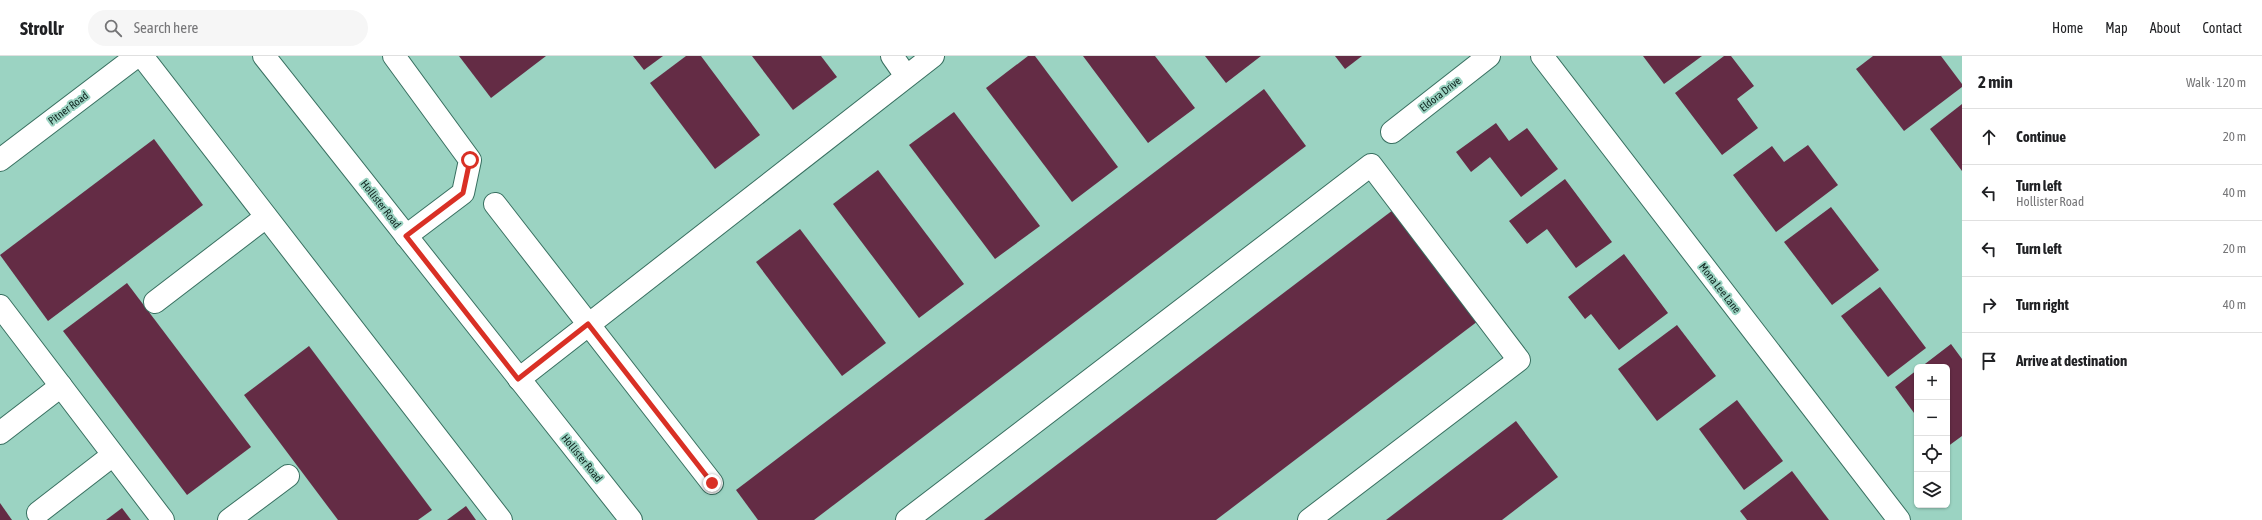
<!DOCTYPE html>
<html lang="en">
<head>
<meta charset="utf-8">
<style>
  :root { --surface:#fff; --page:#f6f6f6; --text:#202124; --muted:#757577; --line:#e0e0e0 }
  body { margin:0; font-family:"Asap Condensed",sans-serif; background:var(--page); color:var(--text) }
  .controls { position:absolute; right:12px; bottom:12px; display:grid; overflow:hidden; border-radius:6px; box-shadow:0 1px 3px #0004 }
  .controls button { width:36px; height:36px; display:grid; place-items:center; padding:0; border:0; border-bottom:1px solid var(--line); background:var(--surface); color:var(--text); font:20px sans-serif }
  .stop { position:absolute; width:12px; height:12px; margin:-9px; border:3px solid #d93025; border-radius:50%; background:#fff }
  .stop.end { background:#d93025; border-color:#fff; box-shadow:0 1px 4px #0008 }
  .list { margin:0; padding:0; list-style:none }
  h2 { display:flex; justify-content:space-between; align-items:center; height:52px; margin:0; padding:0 16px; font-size:17px }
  h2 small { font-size:13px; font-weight:400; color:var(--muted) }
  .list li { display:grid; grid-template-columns:26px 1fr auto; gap:12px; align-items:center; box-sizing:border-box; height:56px; padding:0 16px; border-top:1px solid var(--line) }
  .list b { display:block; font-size:15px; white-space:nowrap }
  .list p { margin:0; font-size:13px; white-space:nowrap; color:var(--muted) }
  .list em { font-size:13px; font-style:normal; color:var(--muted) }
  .icon { flex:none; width:22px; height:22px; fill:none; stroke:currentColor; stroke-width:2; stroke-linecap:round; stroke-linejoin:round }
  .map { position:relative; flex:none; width:1962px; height:464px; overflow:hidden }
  header { display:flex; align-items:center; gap:24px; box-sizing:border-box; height:56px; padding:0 20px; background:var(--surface); border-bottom:1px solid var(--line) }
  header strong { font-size:19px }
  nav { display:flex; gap:22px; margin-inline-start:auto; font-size:14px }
  .search { width:280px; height:36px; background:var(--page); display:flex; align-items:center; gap:10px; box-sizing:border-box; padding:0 14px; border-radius:22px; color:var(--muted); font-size:15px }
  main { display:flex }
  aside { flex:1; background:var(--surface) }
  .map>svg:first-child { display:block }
  .building { fill:#642c45 }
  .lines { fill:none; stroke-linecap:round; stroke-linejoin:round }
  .minor-casing { stroke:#397061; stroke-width:24 }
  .minor { stroke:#fff; stroke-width:22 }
  .route { stroke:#d93025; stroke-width:5 }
  .labels { text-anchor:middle; stroke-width:4; stroke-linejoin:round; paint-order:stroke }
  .street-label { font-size:11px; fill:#0f2620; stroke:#9bd3c2 }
</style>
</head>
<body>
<header>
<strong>Strollr</strong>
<div class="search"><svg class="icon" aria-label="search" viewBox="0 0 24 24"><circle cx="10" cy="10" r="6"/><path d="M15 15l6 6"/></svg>Search here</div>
<nav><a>Home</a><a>Map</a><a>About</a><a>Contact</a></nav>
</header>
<main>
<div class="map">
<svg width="1962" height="464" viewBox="0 0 1962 464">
  <rect width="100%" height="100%" fill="#9bd3c2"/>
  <!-- building -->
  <g class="building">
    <polygon points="459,0 546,0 491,42"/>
    <polygon points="633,0 663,0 644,14"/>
    <polygon points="686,0 701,0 760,79 715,113 650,27"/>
    <polygon points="752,0 821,0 837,21 793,54"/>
    <polygon points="1028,0 1035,0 1118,111 1072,146 986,32"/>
    <polygon points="1083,0 1155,0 1195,52 1148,87"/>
    <polygon points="1205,0 1261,0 1226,27"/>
    <polygon points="1335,0 1362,0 1345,13"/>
    <polygon points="1643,0 1702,0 1664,28"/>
    <polygon points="1724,0 1731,0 1754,30 1737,43 1758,72 1722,99 1675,37"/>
    <polygon points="1873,0 1941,0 1962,28 1962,31 1904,75 1856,13"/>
    <polygon points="1264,33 1306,90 814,464 758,464 736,434"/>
    <polygon points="1962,48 1962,115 1930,73"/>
    <polygon points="954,56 1040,170 995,203 909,89"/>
    <polygon points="1496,67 1509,85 1527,72 1558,113 1521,141 1490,101 1471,116 1456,96"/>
    <polygon points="154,83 203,149 48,265 0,199"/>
    <polygon points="1808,89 1838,129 1776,176 1733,119 1772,90 1784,106"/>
    <polygon points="878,114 964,228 919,262 833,148"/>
    <polygon points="1565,123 1612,186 1576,212 1547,173 1527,188 1509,165"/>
    <polygon points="1831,151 1879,214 1832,249 1784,186"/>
    <polygon points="1393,154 1478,265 1216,464 984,464"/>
    <polygon points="800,173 886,287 842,320 756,206"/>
    <polygon points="1624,198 1668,257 1619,294 1591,258 1585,263 1568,241"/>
    <polygon points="127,227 251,391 187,439 63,275"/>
    <polygon points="1880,231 1926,292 1888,321 1841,260"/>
    <polygon points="1677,269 1716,320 1657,365 1618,313"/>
    <polygon points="1951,288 1962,303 1962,380 1947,391 1947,311 1921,311"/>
    <polygon points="309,290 432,454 418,464 338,464 244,339"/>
    <polygon points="1917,314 1917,361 1895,331"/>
    <polygon points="1737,344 1783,405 1744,434 1699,373"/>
    <polygon points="1516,365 1558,421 1502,464 1386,464"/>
    <polygon points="1792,415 1829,464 1747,464 1740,455"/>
    <polygon points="0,447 12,464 0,464"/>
    <polygon points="466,450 476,464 447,464"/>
    <polygon points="122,452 131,464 106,464"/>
  </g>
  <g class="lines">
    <!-- minor casing -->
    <g class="minor-casing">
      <g id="minor">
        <polyline points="142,0 501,464"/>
        <polyline points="264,0 631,464"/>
        <polyline points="394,0 470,104 463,137 406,180"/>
        <polyline points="892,0 906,20"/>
        <polyline points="1542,0 1899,464"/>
        <polyline points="1392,76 1489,0"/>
        <polyline points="0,104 137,0"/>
        <polyline points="495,148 712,427"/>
        <polyline points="155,246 266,161"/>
        <polyline points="0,250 163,464"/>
        <polyline points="519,323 933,0"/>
        <polyline points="0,377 61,330"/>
        <polyline points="38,457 113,399"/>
        <polyline points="229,464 288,420"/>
        <polyline points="907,464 1371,109 1519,304 1309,464"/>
      </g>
    </g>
    <!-- minor -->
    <use href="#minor" class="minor"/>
  </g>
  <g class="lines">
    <!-- route -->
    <polyline class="route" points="470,104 463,137 406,180 518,323 588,268 712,427"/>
  </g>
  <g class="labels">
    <!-- street labels -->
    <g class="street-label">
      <text transform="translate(1440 38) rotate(-38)" y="4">Eldora Drive</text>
      <text transform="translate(68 52) rotate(-37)" y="4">Pitner Road</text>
      <text transform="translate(381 148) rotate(52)" y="4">Hollister Road</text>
      <text transform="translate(1720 232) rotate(52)" y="4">Mona Lee Lane</text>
      <text transform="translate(582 402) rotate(51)" y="4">Hollister Road</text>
    </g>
  </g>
</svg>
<div class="controls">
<button>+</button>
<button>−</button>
<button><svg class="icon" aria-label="locate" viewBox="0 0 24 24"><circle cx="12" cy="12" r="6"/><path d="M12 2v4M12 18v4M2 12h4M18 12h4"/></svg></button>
<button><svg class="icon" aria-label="layers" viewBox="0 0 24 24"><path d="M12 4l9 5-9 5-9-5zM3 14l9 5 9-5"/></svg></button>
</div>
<div class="stop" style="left:470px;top:104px"></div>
<div class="stop end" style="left:712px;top:427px"></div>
</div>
<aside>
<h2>2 min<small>Walk · 120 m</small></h2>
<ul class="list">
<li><svg class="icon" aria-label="ahead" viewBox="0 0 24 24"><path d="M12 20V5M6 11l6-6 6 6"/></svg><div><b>Continue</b></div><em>20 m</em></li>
<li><svg class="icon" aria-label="left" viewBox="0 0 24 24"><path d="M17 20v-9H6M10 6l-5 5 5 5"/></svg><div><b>Turn left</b><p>Hollister Road</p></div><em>40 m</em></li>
<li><svg class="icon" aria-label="left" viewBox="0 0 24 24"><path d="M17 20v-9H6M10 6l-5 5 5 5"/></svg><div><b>Turn left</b></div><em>20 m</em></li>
<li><svg class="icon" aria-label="right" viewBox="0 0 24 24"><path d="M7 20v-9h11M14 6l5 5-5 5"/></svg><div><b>Turn right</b></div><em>40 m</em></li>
<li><svg class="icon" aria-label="arrive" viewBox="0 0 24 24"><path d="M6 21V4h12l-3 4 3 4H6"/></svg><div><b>Arrive at destination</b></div></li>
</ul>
</aside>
</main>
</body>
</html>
